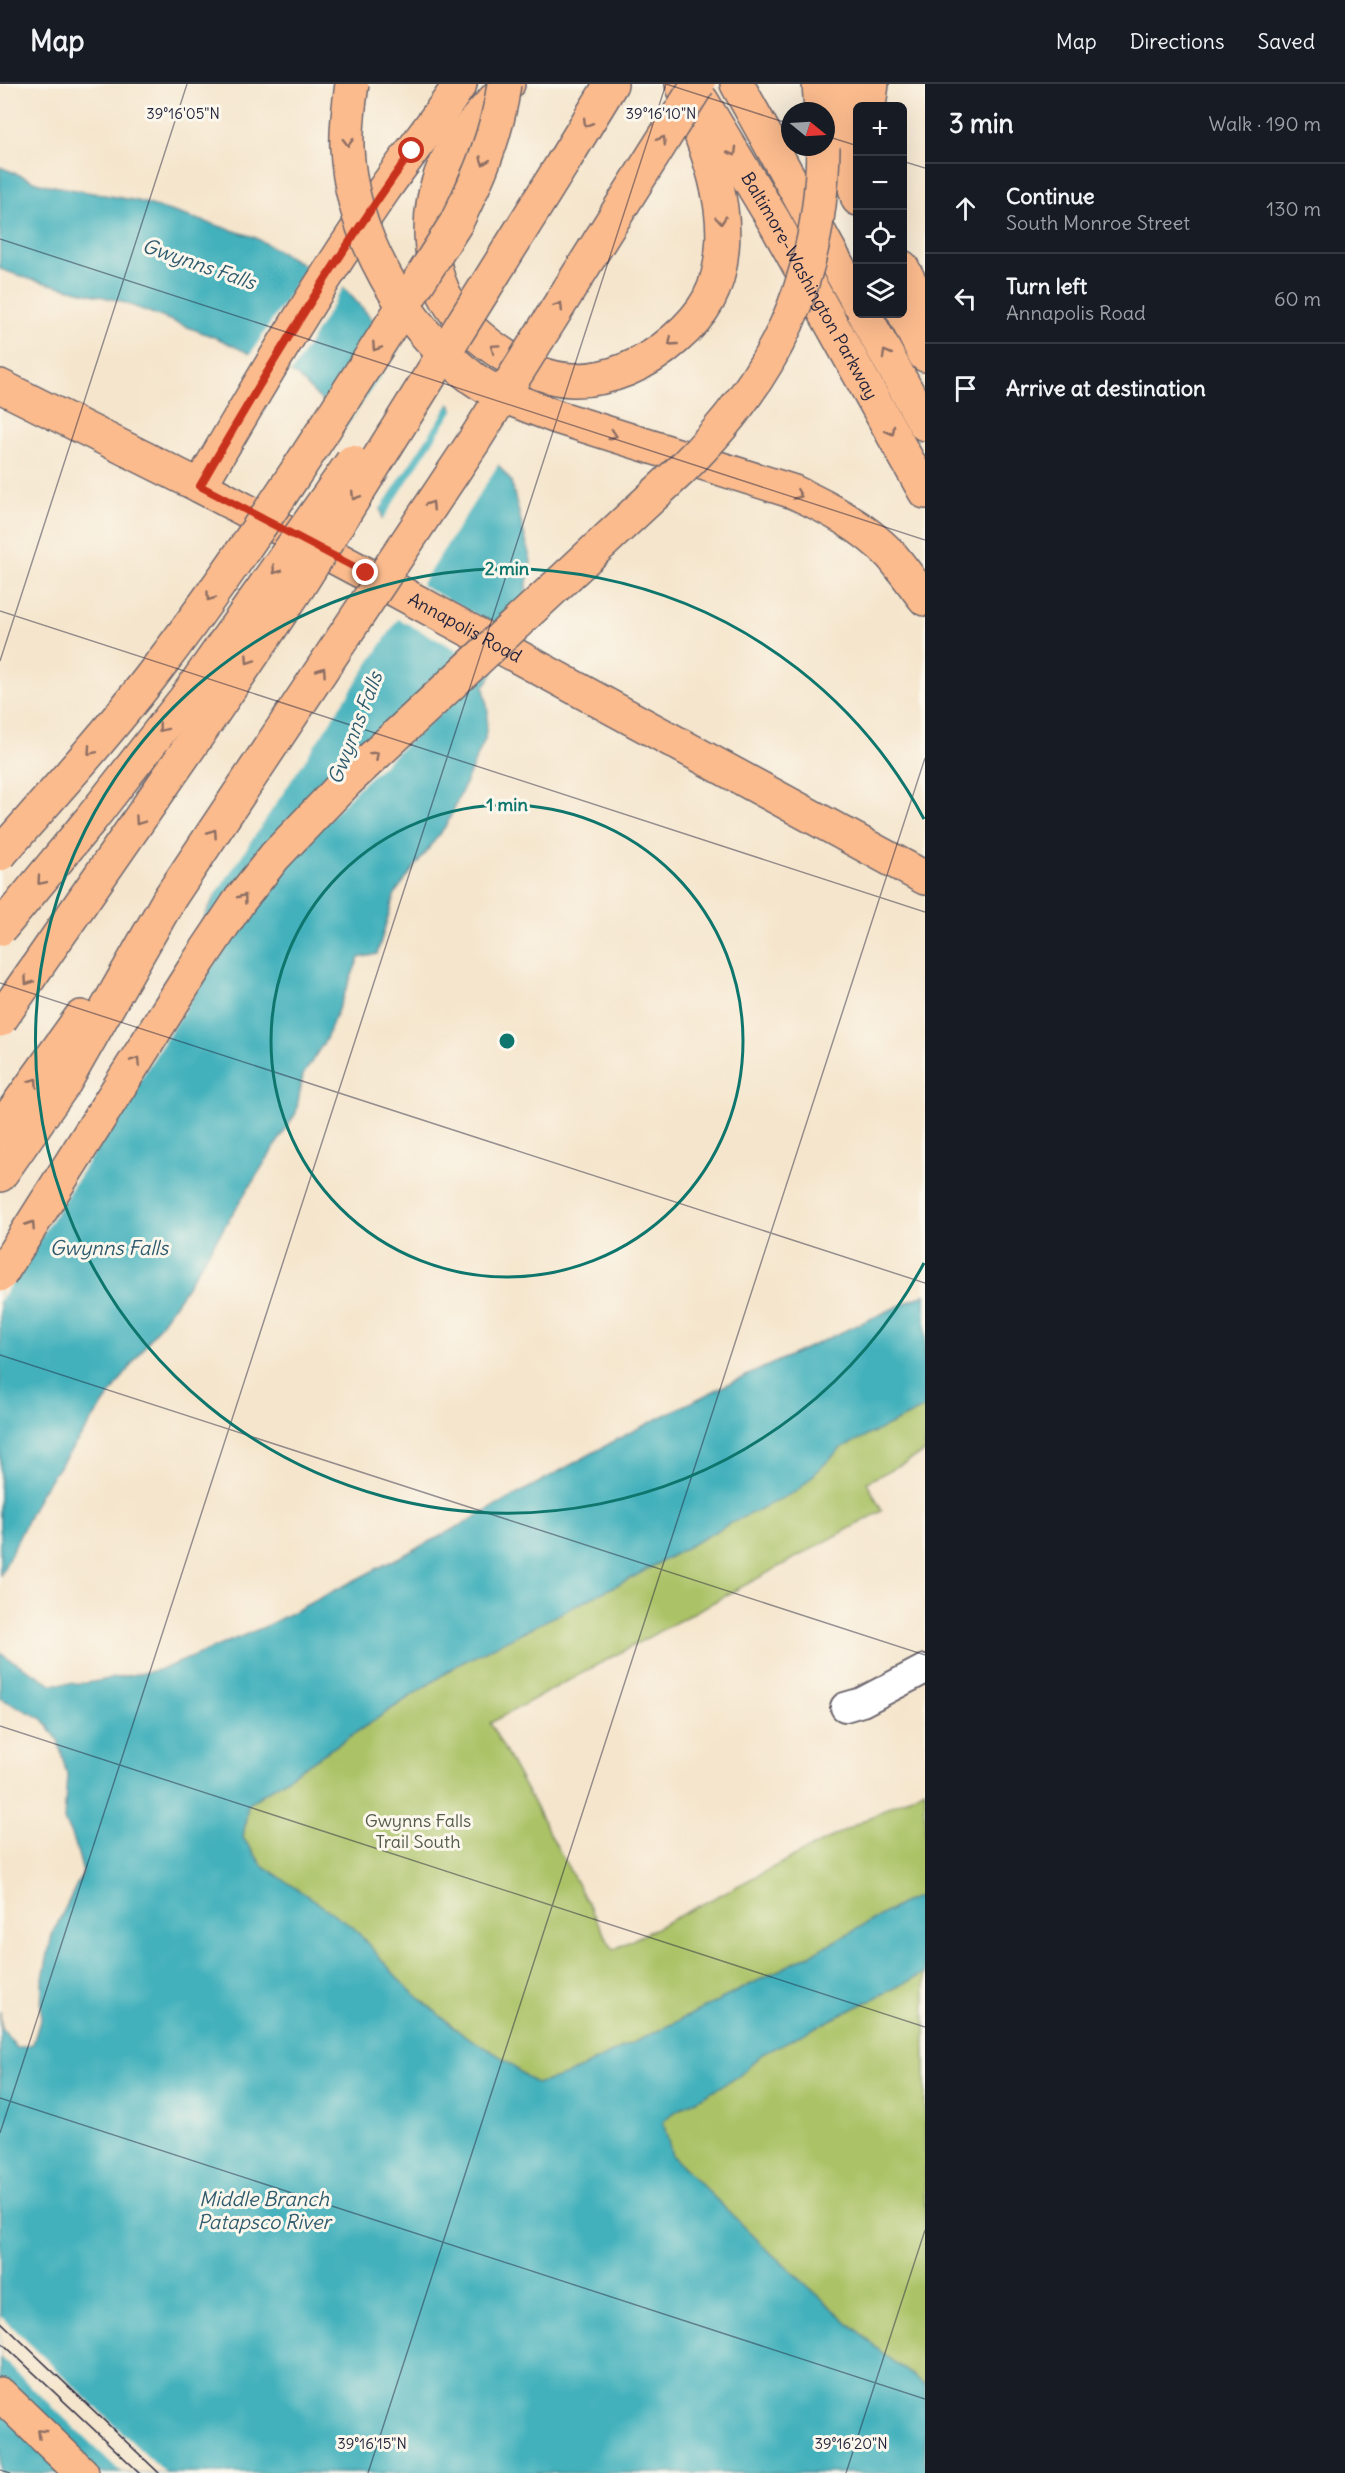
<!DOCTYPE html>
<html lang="en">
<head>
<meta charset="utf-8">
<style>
  :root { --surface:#171b24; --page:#20242c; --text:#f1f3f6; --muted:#9ea1a6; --line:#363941 }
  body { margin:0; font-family:Delius,sans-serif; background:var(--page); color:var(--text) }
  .controls { position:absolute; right:18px; top:18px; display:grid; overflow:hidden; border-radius:9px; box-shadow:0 6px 24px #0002 }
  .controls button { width:54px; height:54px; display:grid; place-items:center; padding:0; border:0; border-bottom:2px solid var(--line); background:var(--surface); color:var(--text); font:30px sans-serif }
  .compass { position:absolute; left:781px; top:18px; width:54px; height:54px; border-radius:50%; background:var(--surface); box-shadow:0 6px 24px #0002; rotate:108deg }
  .stop { position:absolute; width:18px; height:18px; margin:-14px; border:4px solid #c8321e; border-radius:50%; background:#fff }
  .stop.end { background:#c8321e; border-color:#fff; box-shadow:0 2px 6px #0008 }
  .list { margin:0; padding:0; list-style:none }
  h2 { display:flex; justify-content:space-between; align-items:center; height:78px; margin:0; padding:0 24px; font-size:26px }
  h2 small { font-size:20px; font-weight:400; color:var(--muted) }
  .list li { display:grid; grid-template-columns:39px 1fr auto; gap:18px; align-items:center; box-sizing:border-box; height:90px; padding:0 24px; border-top:2px solid var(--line) }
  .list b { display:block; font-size:22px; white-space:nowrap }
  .list p { margin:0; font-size:20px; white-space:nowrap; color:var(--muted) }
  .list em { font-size:20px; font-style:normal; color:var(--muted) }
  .icon { flex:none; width:33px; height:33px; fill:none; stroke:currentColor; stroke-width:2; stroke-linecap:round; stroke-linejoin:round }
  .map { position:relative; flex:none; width:925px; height:2389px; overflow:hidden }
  header { display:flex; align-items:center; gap:36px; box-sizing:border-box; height:84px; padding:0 30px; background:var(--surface); border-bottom:2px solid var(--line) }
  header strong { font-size:28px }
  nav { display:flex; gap:33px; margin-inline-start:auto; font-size:21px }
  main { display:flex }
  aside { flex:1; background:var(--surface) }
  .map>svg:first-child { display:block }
  .green { fill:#abc266; stroke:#667250; stroke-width:1.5 }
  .water { fill:#42b1bc; stroke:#326a7c; stroke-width:1.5 }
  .pier { fill:#f5e5cc }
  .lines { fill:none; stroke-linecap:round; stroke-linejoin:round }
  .minor-casing { stroke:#6c666e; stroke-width:32 }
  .major-casing { stroke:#6c666e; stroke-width:36 }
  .highway-casing { stroke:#6c666e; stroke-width:36 }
  .minor { stroke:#fff; stroke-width:28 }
  .major { stroke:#fbbb8d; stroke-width:33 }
  .highway { stroke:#fbbb8d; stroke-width:33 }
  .tram { stroke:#22223b; stroke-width:1.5 }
  .highway-bridge-casing { stroke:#6c666e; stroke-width:36; stroke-linecap:butt }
  .highway-bridge { stroke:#fbbb8d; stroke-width:33 }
  .oneway { stroke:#8e6e64 }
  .route { stroke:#c8321e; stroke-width:8 }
  .ticks { fill:none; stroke:#22223b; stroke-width:1.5; stroke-opacity:0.45 }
  .ring { fill:none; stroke:#0f766e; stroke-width:3 }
  .labels { text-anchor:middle; stroke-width:6; stroke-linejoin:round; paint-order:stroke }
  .street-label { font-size:18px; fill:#22223b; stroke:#fbf7ec }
  .park-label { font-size:18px; fill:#525a4a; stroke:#fbf7ec }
  .water-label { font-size:20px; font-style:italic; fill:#2f5b6f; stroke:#fbf7ec }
  .ticks-label { font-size:15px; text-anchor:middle; fill:#22223b; stroke:#fbf7ec; stroke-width:6; stroke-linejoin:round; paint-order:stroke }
  .centre { fill:#0f766e; stroke:#fbf7ec; stroke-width:3 }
  .ring-label { font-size:18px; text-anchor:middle; font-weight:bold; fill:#0f766e; stroke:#fbf7ec; stroke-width:6; stroke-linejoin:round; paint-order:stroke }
</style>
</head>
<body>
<header>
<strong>Map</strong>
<nav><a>Map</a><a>Directions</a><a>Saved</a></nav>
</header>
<main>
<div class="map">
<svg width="925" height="2389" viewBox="0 0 925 2389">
  <rect width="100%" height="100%" fill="#fbf7ec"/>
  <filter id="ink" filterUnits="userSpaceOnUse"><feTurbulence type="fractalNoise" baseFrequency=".0167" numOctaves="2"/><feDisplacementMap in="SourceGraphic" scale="12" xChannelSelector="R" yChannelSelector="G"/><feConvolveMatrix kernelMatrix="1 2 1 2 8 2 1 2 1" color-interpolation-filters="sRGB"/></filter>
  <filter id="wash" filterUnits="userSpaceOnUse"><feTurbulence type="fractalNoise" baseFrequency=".008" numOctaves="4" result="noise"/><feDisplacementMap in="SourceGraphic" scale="24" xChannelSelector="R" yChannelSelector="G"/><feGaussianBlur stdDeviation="1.35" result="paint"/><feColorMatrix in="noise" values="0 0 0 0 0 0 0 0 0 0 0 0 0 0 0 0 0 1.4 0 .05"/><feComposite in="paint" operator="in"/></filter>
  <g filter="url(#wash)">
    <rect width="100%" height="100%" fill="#f5e5cc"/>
    <!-- green -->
    <g class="green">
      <polygon points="925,1324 925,1368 867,1398 882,1427 490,1639 613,1866 925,1705 925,1809 901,1820 819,1866 672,1940 565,1992 536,2000 498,1971 462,1950 404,1901 353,1843 262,1781 243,1754 248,1720 459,1580 635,1492 727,1441 797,1407 841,1364"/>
      <polygon points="925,1889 925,2301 880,2267 773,2171 672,2072 663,2038 671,2030 739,1992 762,1970"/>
    </g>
    <!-- water -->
    <g class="water">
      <polygon points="0,83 42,100 138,117 254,153 344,204 451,322 511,397 531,477 519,544 484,603 488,628 485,655 447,740 395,809 377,870 359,874 326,955 303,991 296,1029 182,1210 41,1408 0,1492 0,1176 157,930 215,811 320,630 387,469 381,425 334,329 297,292 219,255 120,217 29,195 0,185"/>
      <polygon points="925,1210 925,1324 841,1364 797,1407 727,1441 635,1492 459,1580 248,1720 243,1754 262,1781 353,1843 404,1901 462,1950 498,1971 536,2000 565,1992 672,1940 819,1866 901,1820 925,1809 925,1889 762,1970 739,1992 671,2030 663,2038 672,2072 773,2171 880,2267 925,2301 925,2389 0,2389 0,1928 1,1944 17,1964 33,1960 41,1933 42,1899 52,1851 83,1788 75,1759 64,1736 67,1691 58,1656 43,1635 0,1614 0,1569 52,1600 87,1599 163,1585 264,1543 452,1446 629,1349 724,1302"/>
    </g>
    <!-- pier -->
    <g class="pier">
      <polygon points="309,180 345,201 289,292 249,272"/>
      <polygon points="401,262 451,317 378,428 341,350"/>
      <polygon points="456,322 500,378 421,501 498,543 522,545 497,587 490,583 358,704 285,781 210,885 0,1217 0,1174 190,875 467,571 398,535 201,833 317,629 384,468 380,440"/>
      <polygon points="0,2231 94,2322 165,2389 122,2389 0,2273"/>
    </g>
  </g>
  <g filter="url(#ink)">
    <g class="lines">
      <!-- minor casing -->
      <g class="minor-casing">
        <polyline id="minor" points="845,1623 862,1618 925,1585"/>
      </g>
      <!-- major casing -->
      <g class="major-casing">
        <g id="major">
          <polyline points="869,22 872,0"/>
          <polyline points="902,183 925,227"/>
          <path id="s1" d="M0,302L200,402L366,490L925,794"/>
          <path d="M200,402C258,302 317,202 383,107C408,71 436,37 460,0"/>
        </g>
      </g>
      <!-- highway casing -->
      <g class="highway-casing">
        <g id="highway">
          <path d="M508,0C485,28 453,56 441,90C426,130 427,185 451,222C465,242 484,258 504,271C525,284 547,295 572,296C610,297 647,280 675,255C704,230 719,206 722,166C728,110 701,52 682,0"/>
          <polyline points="737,0 858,218"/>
          <polyline points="819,0 821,27"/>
          <path d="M847,0C845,37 847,79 858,115"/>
          <path id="s2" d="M702,17L774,137L925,408"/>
          <polyline points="564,77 611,0"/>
          <polyline points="902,225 925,271"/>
          <polyline points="864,230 925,340"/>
          <path d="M557,333L794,408C829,424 864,443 891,471C903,485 914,501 925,515"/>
          <polyline points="0,1046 81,933"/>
          <polyline points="0,1091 65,998 169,815"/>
          <polyline points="0,2310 82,2389"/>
        </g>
      </g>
      <!-- minor -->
      <use href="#minor" class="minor"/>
      <!-- major -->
      <use href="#major" class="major"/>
      <!-- highway -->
      <use href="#highway" class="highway"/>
      <!-- tram -->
      <g class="tram">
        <polyline points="0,2237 159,2389"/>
        <polyline points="0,2257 140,2389"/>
      </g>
      <!-- highway-bridge casing -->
      <g class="highway-bridge-casing">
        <g id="highway-bridge">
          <path d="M352,0C349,21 346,43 347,64C351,151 404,243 474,295C498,312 529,322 557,333"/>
          <path d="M0,770C51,712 103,655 150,594C261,450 358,293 456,139C478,95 498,49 504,0"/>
          <polyline points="169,815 474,357 698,0"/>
          <polyline points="0,845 91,735 185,615 352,378"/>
          <polyline points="0,936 213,629 299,502 564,77"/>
          <path d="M0,1191L199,877L240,816L275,772L347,697L681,386C776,293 821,196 823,63"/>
        </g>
      </g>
      <!-- highway-bridge -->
      <use href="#highway-bridge" class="highway-bridge"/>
    </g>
    <!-- one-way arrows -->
    <defs><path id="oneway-chevron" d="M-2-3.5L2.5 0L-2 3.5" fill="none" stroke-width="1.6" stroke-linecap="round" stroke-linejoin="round" transform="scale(1.5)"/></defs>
    <g class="oneway">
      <use href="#oneway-chevron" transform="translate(587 39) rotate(121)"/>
      <use href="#oneway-chevron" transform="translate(662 56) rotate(-58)"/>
      <use href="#oneway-chevron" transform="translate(348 58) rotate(90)"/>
      <use href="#oneway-chevron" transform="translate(733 68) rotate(60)"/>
      <use href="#oneway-chevron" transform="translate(484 77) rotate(111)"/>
      <use href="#oneway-chevron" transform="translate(721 136) rotate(85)"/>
      <use href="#oneway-chevron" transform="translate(559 222) rotate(-58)"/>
      <use href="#oneway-chevron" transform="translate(672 258) rotate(139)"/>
      <use href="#oneway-chevron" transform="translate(376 263) rotate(123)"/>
      <use href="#oneway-chevron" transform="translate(494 264) rotate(-145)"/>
      <use href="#oneway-chevron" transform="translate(886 270) rotate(-119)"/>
      <use href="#oneway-chevron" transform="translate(891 347) rotate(61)"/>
      <use href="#oneway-chevron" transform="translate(613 351) rotate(18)"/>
      <use href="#oneway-chevron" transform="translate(798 411) rotate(23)"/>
      <use href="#oneway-chevron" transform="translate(355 412) rotate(122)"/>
      <use href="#oneway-chevron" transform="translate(431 421) rotate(-57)"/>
      <use href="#oneway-chevron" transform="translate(276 486) rotate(125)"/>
      <use href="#oneway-chevron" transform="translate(210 513) rotate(125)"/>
      <use href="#oneway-chevron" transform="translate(249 576) rotate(124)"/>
      <use href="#oneway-chevron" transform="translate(322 587) rotate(-56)"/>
      <use href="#oneway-chevron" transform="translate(162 644) rotate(128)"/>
      <use href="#oneway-chevron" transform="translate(91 667) rotate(131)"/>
      <use href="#oneway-chevron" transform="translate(375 671) rotate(-43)"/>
      <use href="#oneway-chevron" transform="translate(139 737) rotate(125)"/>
      <use href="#oneway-chevron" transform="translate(213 749) rotate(-56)"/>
      <use href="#oneway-chevron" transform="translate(41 797) rotate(130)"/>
      <use href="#oneway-chevron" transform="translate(243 814) rotate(-53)"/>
      <use href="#oneway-chevron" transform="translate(28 897) rotate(125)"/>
      <use href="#oneway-chevron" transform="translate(136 977) rotate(-57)"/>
      <use href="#oneway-chevron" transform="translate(34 998) rotate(-55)"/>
      <use href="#oneway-chevron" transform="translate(31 1141) rotate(-57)"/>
      <use href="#oneway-chevron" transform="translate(41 2349) rotate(-136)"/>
    </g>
  </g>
  <g class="lines" filter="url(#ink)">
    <!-- route -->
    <path class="route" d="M366,489L200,402C266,288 335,174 412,67"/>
  </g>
  <!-- ticks -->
  <path class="ticks" d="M666,0L790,40M826,52L858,62M902,77L925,84M0,155L925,456M0,527L925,828M0,577L187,0M0,899L925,1199M0,1271L925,1571M0,1642L925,1943M0,2014L925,2315M0,2049L666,0M0,2386L10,2389M368,2389L925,674M846,2389L925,2146"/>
  <!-- distance rings -->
  <g class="ring">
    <circle cx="507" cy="957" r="236"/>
    <path d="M924 1179A472 472 0 1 1 924 735"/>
  </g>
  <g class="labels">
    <!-- street labels -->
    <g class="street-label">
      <text dy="6" stroke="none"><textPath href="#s2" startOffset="214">Baltimore-Washington Parkway</textPath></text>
      <text dy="6" stroke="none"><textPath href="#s1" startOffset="524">Annapolis Road</textPath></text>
    </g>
    <!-- park labels -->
    <g class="park-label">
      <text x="418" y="1743">Gwynns Falls<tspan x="418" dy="21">Trail South</tspan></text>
    </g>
    <!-- water labels -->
    <g class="water-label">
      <text transform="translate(199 180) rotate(19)" y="7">Gwynns Falls</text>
      <text transform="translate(355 644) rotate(-69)" y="7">Gwynns Falls</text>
      <text x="109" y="1171">Gwynns Falls</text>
      <text x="264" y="2122">Middle Branch<tspan x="264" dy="23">Patapsco River</tspan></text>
    </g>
  </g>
  <g class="ticks-label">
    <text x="183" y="35">39°16'05"N</text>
    <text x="661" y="35">39°16'10"N</text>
    <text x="372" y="2365">39°16'15"N</text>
    <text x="851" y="2365">39°16'20"N</text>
  </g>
  <circle cx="507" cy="957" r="9" class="centre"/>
  <g class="ring-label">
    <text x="507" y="491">2 min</text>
    <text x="507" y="727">1 min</text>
  </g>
</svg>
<div class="controls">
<button>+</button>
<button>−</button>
<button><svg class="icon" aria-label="locate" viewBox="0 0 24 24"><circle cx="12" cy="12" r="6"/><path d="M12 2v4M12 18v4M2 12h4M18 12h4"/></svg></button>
<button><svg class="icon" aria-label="layers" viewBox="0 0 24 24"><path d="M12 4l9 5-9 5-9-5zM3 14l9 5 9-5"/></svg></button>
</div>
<svg class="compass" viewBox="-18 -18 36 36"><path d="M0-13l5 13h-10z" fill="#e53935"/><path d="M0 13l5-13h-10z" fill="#9ea1a6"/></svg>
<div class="stop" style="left:412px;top:67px"></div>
<div class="stop end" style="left:366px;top:489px"></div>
</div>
<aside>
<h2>3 min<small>Walk · 190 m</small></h2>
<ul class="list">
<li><svg class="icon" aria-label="ahead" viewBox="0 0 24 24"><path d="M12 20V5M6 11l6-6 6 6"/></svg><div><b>Continue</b><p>South Monroe Street</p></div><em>130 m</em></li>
<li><svg class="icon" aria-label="left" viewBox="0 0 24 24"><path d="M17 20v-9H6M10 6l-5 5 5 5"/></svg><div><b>Turn left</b><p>Annapolis Road</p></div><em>60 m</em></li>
<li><svg class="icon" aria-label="arrive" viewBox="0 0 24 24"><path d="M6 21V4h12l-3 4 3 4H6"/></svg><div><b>Arrive at destination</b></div></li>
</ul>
</aside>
</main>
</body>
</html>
